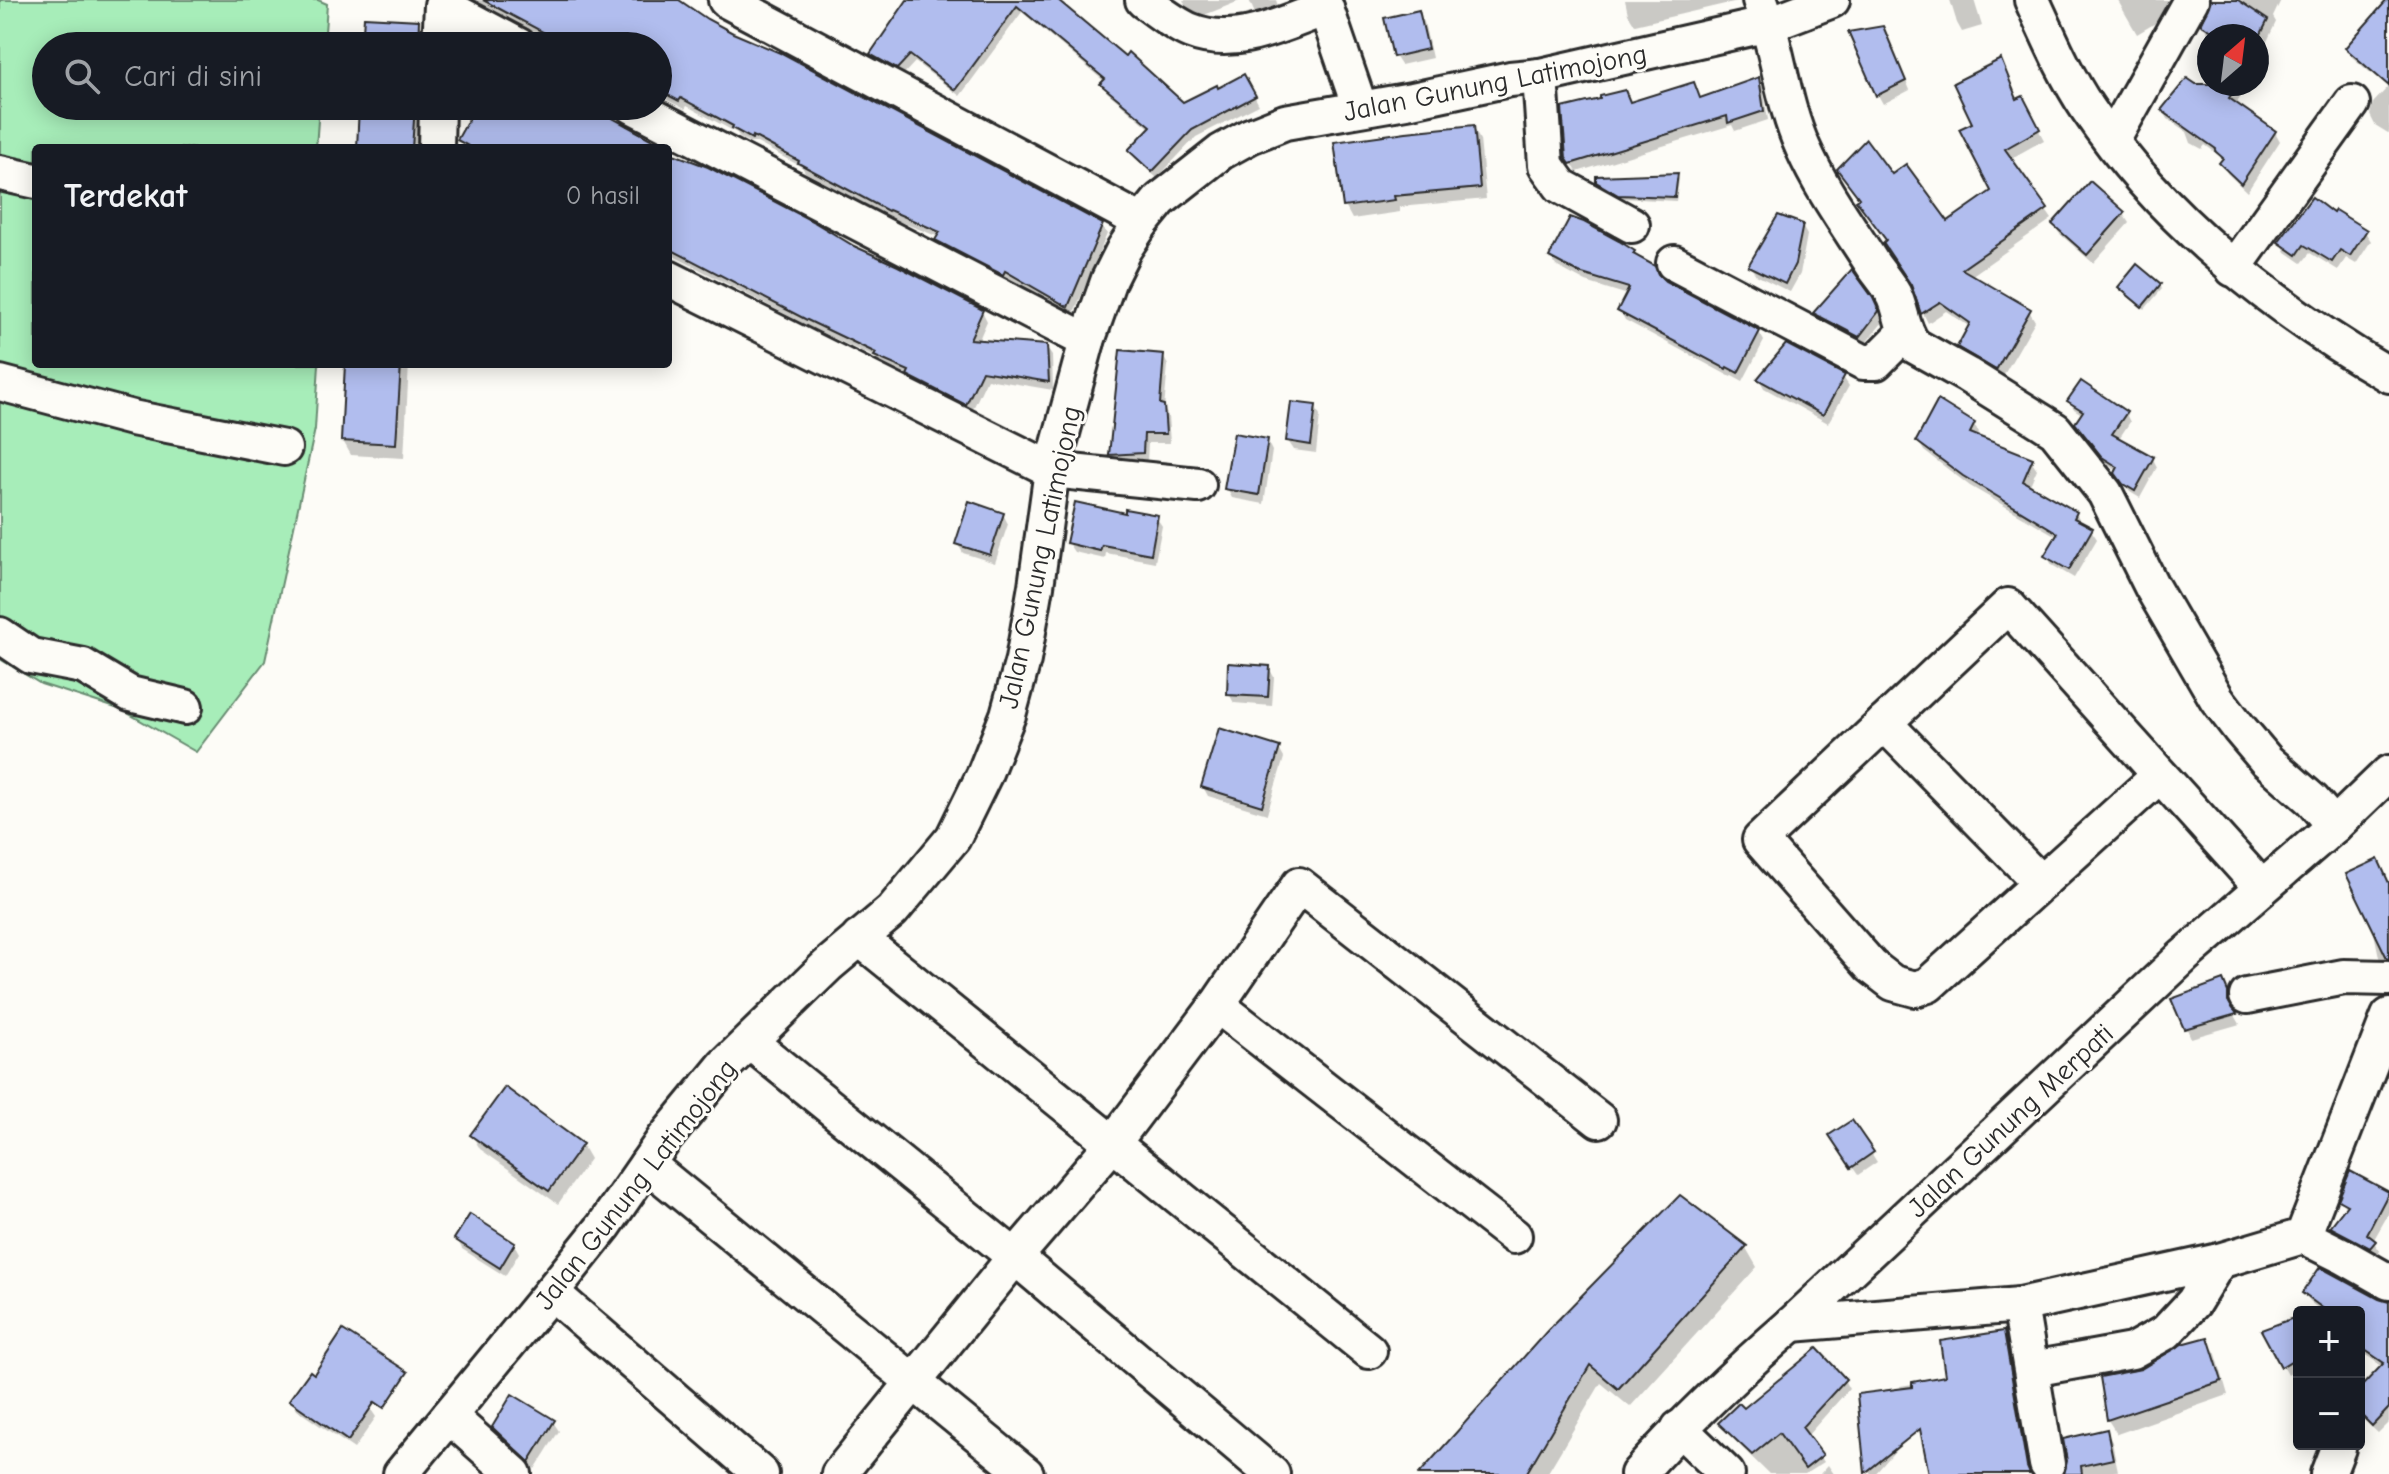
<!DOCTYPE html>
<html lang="id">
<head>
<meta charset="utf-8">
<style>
  :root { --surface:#171b24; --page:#20242c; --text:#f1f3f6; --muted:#9ea1a6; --line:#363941 }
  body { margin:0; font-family:"Comic Neue",sans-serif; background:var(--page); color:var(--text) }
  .controls { position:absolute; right:24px; bottom:24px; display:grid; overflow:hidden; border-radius:8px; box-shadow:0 4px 20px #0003 }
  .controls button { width:72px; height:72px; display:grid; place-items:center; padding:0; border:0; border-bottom:2px solid var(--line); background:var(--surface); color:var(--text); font:40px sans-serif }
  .compass { position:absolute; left:2197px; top:24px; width:72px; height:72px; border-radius:50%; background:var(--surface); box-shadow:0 4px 20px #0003; rotate:28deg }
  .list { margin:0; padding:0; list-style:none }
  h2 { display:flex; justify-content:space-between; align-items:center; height:104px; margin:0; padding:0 32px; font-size:34px }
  h2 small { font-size:26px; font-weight:400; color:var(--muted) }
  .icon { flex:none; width:44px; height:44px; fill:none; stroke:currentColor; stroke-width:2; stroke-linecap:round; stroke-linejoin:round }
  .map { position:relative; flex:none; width:2389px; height:1474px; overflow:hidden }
  .search { position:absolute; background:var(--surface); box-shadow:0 4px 20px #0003; left:32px; top:32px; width:640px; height:88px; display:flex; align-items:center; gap:20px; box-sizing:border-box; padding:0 28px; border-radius:44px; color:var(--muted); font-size:30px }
  .panel { position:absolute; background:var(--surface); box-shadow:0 4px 20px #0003; left:32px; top:144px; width:640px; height:224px; border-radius:8px }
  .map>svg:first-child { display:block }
  .green { fill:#a7edb9; stroke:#698c72; stroke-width:2 }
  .shadow { fill:#0003 }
  .building { fill:#b1bdee; stroke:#2b2b2b; stroke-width:2 }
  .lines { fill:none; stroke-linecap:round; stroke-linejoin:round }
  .minor-casing { stroke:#2b2b2b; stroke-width:40 }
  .minor { stroke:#fdfcf7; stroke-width:34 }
  .labels { text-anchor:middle; stroke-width:6; stroke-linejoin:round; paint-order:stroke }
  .street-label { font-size:28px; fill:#2b2b2b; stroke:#fdfcf7 }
</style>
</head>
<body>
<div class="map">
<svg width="2389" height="1474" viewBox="0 0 2389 1474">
  <rect width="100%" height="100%" fill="#fdfcf7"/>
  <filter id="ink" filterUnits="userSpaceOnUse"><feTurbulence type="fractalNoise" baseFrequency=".0125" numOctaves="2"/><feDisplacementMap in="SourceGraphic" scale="16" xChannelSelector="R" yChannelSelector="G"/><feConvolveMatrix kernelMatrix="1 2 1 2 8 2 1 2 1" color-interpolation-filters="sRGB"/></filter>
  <g filter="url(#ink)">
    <!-- green -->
    <polygon class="green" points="0,0 318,0 327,4 324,46 46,46 46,106 319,106 316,148 36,148 36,364 319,364 315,429 265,661 196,752 122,710 41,684 0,659"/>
    <!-- shadow -->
    <g class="shadow">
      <polygon points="473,0 674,0 733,35 1101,225 1107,234 1073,315 1010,279 1009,283 943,249 938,240 939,237 893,219 805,172 802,167 757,143 751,143 740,138 737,133 687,106 685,109 658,95 658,46 556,46 495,14 492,10"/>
      <polygon points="910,0 1055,0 1183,105 1244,77 1259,105 1196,137 1157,178 1135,158 1130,150 1151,129 1107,92 1103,84 1105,82 1022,12 960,96 915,62 902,76 877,62 873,54"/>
      <polygon points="1183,0 1242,0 1202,16 1186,7"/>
      <polygon points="1249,0 1276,0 1279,9 1256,16"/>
      <polygon points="1625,0 1742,0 1635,25 1628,14"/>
      <polygon points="1950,0 1974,0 1982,26 1962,32 1957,23"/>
      <polygon points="2121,0 2178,0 2169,15 2137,34 2118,1"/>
      <polygon points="2219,0 2281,0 2273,17 2276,22 2257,63 2257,36 2212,36 2208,34 2203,24"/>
      <polygon points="1418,13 1424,22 1432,58 1401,65 1395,56"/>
      <polygon points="2389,19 2389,56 2372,74 2352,57 2347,48"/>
      <polygon points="418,22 426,37 426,46 364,46"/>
      <polygon points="1888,38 1910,90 1883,104 1878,95"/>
      <polygon points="1758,79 1763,88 1768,120 1735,131 1732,125 1577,172 1568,157 1630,104 1701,100"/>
      <polygon points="2213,84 2250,84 2235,105 2275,132 2280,141 2247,192 2227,173 2220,156 2205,145 2202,149 2191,143 2187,132 2168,119 2163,110 2207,95"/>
      <polygon points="2389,86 2389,132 2388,133 2375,125 2370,115 2373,103"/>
      <polygon points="2022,99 2044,140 2010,159 2052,219 1971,276 2029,311 2035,321 2002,378 1965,357 1960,347 1970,327 1946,311 1928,323 1923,313 1914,288 1887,241 1891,177 1947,224 1994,192 2017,101"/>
      <polygon points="361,106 423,106 420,148 359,148"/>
      <polygon points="1473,127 1480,140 1486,199 1400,207 1400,212 1352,219 1345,206"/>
      <polygon points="668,149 674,152 677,158 982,311 987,321 978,342 1046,347 1052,356 1053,390 987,379 971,413 915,384 911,378 882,365 878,359 812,328 668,253"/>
      <polygon points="1676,175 1679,179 1676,201 1622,198 1601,186 1598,182"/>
      <polygon points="2123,214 2129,223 2093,263 2059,233 2054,224"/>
      <polygon points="2334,215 2365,232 2371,241 2356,264 2346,258 2338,270 2310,253 2302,263 2286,252 2281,242"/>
      <polygon points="1802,226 1807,235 1800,274 1790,292 1756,275 1750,266"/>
      <polygon points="1634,251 1639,260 1664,282 1759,332 1764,341 1743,381 1732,375 1731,377 1625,320 1620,311 1628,295 1586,282 1556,266 1551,257"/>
      <polygon points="2160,285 2162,289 2145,309 2120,287"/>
      <polygon points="1877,310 1883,322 1864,345 1821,323 1816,314"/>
      <polygon points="1163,356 1168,365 1164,409 1168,416 1170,443 1148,443 1147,462 1117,463 1111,454"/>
      <polygon points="347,364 409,364 404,458 351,455 343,441"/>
      <polygon points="1843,377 1849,386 1828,423 1764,388 1759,379"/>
      <polygon points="2070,401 2126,414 2130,422 2118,440 2153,459 2157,467 2140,498 2130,492 2122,482 2118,471 2108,465 2082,432 2083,415 2074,409"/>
      <polygon points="1315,406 1320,416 1316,453 1294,450 1288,441"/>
      <polygon points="1973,424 1979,433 1977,438 2031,460 2037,469 2029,487 2076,513 2081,522 2091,530 2097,539 2074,578 2052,565 2047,556 2058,537 1970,486 1924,451 1918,441"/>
      <polygon points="1267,441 1272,451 1264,504 1232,498 1227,489"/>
      <polygon points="1003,514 1008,524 995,563 963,553 957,543"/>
      <polygon points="1126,516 1156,517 1162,526 1155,562 1106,553 1105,559 1074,552 1068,543"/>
      <polygon points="1269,668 1274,677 1272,706 1234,703 1229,694"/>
      <polygon points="1279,749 1284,758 1267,814 1208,796 1203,787"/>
      <polygon points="2389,885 2389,969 2386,969 2379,957 2372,923"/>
      <polygon points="2227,991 2232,1003 2232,1010 2240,1024 2191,1038 2174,1000"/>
      <polygon points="1852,1123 1877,1162 1858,1175 1837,1145"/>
      <polygon points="472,1135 582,1145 590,1159 558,1204 480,1149"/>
      <polygon points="2351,1174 2389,1194 2389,1213 2373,1241 2380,1251 2376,1257 2338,1236 2333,1227 2346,1209 2341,1200"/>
      <polygon points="1681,1198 1746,1248 1757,1267 1630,1407 1601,1383 1547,1474 1422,1474"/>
      <polygon points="457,1239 514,1244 519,1253 505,1276 462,1249"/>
      <polygon points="2304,1293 2389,1305 2389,1422 2378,1433 2359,1415 2359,1392 2383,1367 2359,1350 2359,1312 2314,1312 2320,1310 2310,1302"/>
      <polygon points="2299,1318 2299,1368 2288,1375 2264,1331"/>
      <polygon points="2003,1333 2010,1345 2032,1474 1930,1474 1928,1413 1875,1474 1871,1474 1866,1466 1902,1390 1900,1386 1948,1378"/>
      <polygon points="2207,1340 2216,1354 2228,1395 2117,1434 2108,1420 2102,1379 2142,1371"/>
      <polygon points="1844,1380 1849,1389 1807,1436 1824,1462 1805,1474 1769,1474 1726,1432 1721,1423 1744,1411"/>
      <polygon points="292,1401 370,1408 376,1417 354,1449 297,1410"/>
      <polygon points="553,1422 559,1431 535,1469 500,1437 494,1427"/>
      <polygon points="2106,1431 2112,1442 2118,1471 2104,1474 2066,1474"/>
      <polygon points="1828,1465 1834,1474 1820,1474"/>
    </g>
    <!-- building -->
    <g class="building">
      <polygon points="483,0 679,0 707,19 733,33 780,53 780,52 1103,224 1068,307 1005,271 1003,275 935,240 940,232 889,210 888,211 798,163 799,161 753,136 752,139 732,128 733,126 681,98 679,101 658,90 658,46 569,46"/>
      <polygon points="907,0 1058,0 1125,56 1128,52 1183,102 1217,85 1218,88 1244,74 1256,96 1192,130 1152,172 1128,150 1151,126 1100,84 1105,79 1017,6 955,90 910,55 897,69 870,54"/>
      <polygon points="2211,0 2238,0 2268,20 2260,36 2221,36 2200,24"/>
      <polygon points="2387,0 2389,0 2389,86 2345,48"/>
      <polygon points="1419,10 1428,49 1393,57 1384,18"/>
      <polygon points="364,17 419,20 418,46 362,46"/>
      <polygon points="1883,26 1906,81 1876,96 1848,32"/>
      <polygon points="2001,59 2017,99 2023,96 2040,129 2005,149 2048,209 1962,269 2031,309 1996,370 1957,347 1970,323 1940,302 1921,314 1911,285 1883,243 1886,240 1856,200 1859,198 1837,169 1866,139 1892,174 1906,164 1948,221 1991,191 1959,129 1972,123 1953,83"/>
      <polygon points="1759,77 1764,111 1728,123 1727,116 1570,164 1566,158 1562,108 1600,99 1600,96 1625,90 1630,102 1694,82 1700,98"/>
      <polygon points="2187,78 2196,84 2239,84 2229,98 2276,131 2241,184 2219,163 2223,158 2215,151 2216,149 2161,110"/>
      <polygon points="359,106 415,106 412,148 357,148"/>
      <polygon points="476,106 591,106 667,148 472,148 457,140"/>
      <polygon points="1474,125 1480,188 1394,196 1395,200 1343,207 1334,142 1406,132"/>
      <polygon points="668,152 708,167 814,222 854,246 898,266 983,310 970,339 1047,345 1049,382 982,371 966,405 907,375 909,371 874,356 876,353 805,319 668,248"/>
      <polygon points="1678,173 1675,197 1618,195 1596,182 1596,176"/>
      <polygon points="2090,181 2125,212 2087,255 2052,224"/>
      <polygon points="2312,197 2333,213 2335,210 2367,230 2350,256 2340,250 2332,262 2304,245 2297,255 2278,242"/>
      <polygon points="1778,215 1803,224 1795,264 1785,284 1748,266"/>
      <polygon points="1570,217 1584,222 1619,241 1635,251 1633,254 1655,266 1658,274 1665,281 1760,331 1738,373 1727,367 1726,369 1617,311 1629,288 1579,273 1549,257"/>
      <polygon points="2137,264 2161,284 2142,307 2118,287"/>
      <polygon points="1852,269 1873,298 1879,311 1859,337 1813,313"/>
      <polygon points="1786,344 1845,375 1823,415 1757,379"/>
      <polygon points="1120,350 1164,354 1160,404 1164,405 1166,434 1144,434 1143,453 1109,455"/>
      <polygon points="345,364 401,364 396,444 341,441"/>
      <polygon points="2081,381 2127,412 2112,434 2154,457 2135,491 2123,484 2115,473 2118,467 2102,457 2075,423 2083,411 2067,401"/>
      <polygon points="1938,400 1975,423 1970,433 2033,458 2023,481 2077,512 2074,518 2093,528 2069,570 2044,556 2058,533 1963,476 1916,441"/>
      <polygon points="1291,402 1316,405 1311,445 1286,441"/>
      <polygon points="1234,433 1268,439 1259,495 1224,489"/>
      <polygon points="969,501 1004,513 990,555 955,544"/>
      <polygon points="1075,502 1125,513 1125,509 1158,515 1151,554 1102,545 1100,551 1066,543"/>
      <polygon points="1228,663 1270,666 1268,697 1227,695"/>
      <polygon points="1219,728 1280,747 1262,806 1201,787"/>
      <polygon points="2378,859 2389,883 2389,958 2387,958 2346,874"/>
      <polygon points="2223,980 2228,992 2228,1001 2237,1014 2184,1029 2171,999"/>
      <polygon points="505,1087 583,1144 549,1191 470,1135"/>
      <polygon points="1852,1120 1874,1152 1851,1168 1829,1135"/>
      <polygon points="2350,1171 2389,1192 2367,1234 2376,1241 2370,1248 2330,1227 2347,1205 2338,1200"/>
      <polygon points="1680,1195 1747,1246 1618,1389 1590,1365 1526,1474 1419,1474 1548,1330"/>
      <polygon points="470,1214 515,1243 500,1268 454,1239"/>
      <polygon points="2320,1267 2379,1299 2389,1302 2389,1408 2372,1426 2359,1413 2359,1389 2384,1363 2359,1346 2359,1312 2328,1312 2302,1293"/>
      <polygon points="2299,1316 2299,1356 2281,1367 2261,1330"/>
      <polygon points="343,1330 408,1372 384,1408 375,1402 348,1441 289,1400 310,1371 314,1374"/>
      <polygon points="2004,1331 2027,1467 2030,1474 1929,1474 1920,1429 1865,1473 1857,1394 1912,1387 1912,1382 1945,1376 1940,1341"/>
      <polygon points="2208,1337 2222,1381 2107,1420 2100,1377 2141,1369 2182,1344"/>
      <polygon points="1817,1348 1846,1379 1802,1427 1823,1455 1805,1469 1779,1433 1752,1455 1718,1423 1739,1403 1744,1408"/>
      <polygon points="512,1394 555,1420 529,1462 492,1427"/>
      <polygon points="2107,1429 2113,1459 2081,1466 2082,1474 2064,1474 2067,1461 2063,1439"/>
    </g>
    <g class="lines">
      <!-- minor casing -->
      <g class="minor-casing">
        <g id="minor">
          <polyline points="726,0 1142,222"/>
          <path d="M1143,0C1158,11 1174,24 1191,31C1236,49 1284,23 1326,8"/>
          <polyline points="1323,0 1360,108"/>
          <path d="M1760,0C1778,48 1782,102 1803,148C1821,189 1849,227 1873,265C1880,275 1888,284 1894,295C1902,311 1902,333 1915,346L1967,375L2055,430L2105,493L2152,587L2217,699L2239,728L2266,760L2312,800L2334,826"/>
          <path d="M2032,0C2049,37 2065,75 2088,109C2161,219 2276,310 2389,375"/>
          <polyline points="440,46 442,5 519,46"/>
          <polyline points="1540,76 1546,165 1561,186 1632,225"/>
          <polyline points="633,106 1087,341"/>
          <polyline points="2112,141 2191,0"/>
          <polyline points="436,148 437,106"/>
          <polyline points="0,173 36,181"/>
          <polyline points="1674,263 1863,362 1876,362 1906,332"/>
          <polyline points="2233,269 2352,103"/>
          <polyline points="668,278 1052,470 1198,485"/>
          <polyline points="0,383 132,418 284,448"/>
          <polyline points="0,635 31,656 83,666 130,694 185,707"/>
          <polyline points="1884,723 2041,883"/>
          <polyline points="2160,775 1928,985 1915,989 1893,983 1871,966 1760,840 2008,606 2262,888"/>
          <polyline points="859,938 1369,1351"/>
          <polyline points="2247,996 2344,977 2389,978"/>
          <polyline points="1217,1005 1514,1236"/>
          <polyline points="750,1042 1015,1257 1272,1474"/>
          <polyline points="647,1164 1026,1474"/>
          <polyline points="2303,1236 2343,1256 2389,1282"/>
          <polyline points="551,1292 761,1474"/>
          <polyline points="2020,1305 2047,1464"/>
          <polyline points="1792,1324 2020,1305 2219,1261 2303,1236 2389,1016"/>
          <polyline points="2032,1369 2132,1351 2166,1332 2194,1302 2219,1261"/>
          <polyline points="449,1416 514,1474"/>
          <polyline points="1679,1428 1727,1474"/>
          <polyline points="401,1474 564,1276 604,1226 665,1138 725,1065 828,965 892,911 953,838 984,775 1008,715 1023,660 1036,586 1052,470 1087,341 1109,279 1124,249 1142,222 1160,200 1221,152 1250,136 1285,122 1412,100 1510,79 1540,76 1769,24 1832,0"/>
          <polyline points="839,1474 1015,1257 1113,1143 1217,1005 1299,885 1599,1120"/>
          <path d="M1638,1474C1686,1420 1738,1371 1792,1324L2184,956L2334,826L2389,773"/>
          <polyline points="2328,1474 2338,1448"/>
        </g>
      </g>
      <!-- minor -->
      <use href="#minor" class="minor"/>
    </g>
  </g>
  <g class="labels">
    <!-- street labels -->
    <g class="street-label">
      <text transform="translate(1495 82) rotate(-11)" y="10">Jalan Gunung Latimojong</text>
      <text transform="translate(1039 557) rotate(-78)" y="10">Jalan Gunung Latimojong</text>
      <text transform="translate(2010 1120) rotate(-43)" y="10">Jalan Gunung Merpati</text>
      <text transform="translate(635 1184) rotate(-52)" y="10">Jalan Gunung Latimojong</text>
    </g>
  </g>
</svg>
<div class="controls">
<button>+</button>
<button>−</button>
</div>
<svg class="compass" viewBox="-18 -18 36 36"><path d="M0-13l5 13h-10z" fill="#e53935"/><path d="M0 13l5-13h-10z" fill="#9ea1a6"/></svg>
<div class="search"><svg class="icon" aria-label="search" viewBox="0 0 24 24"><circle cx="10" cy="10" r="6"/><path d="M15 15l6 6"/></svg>Cari di sini</div>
<section class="panel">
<h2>Terdekat<small>0 hasil</small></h2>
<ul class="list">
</ul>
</section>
</div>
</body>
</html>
